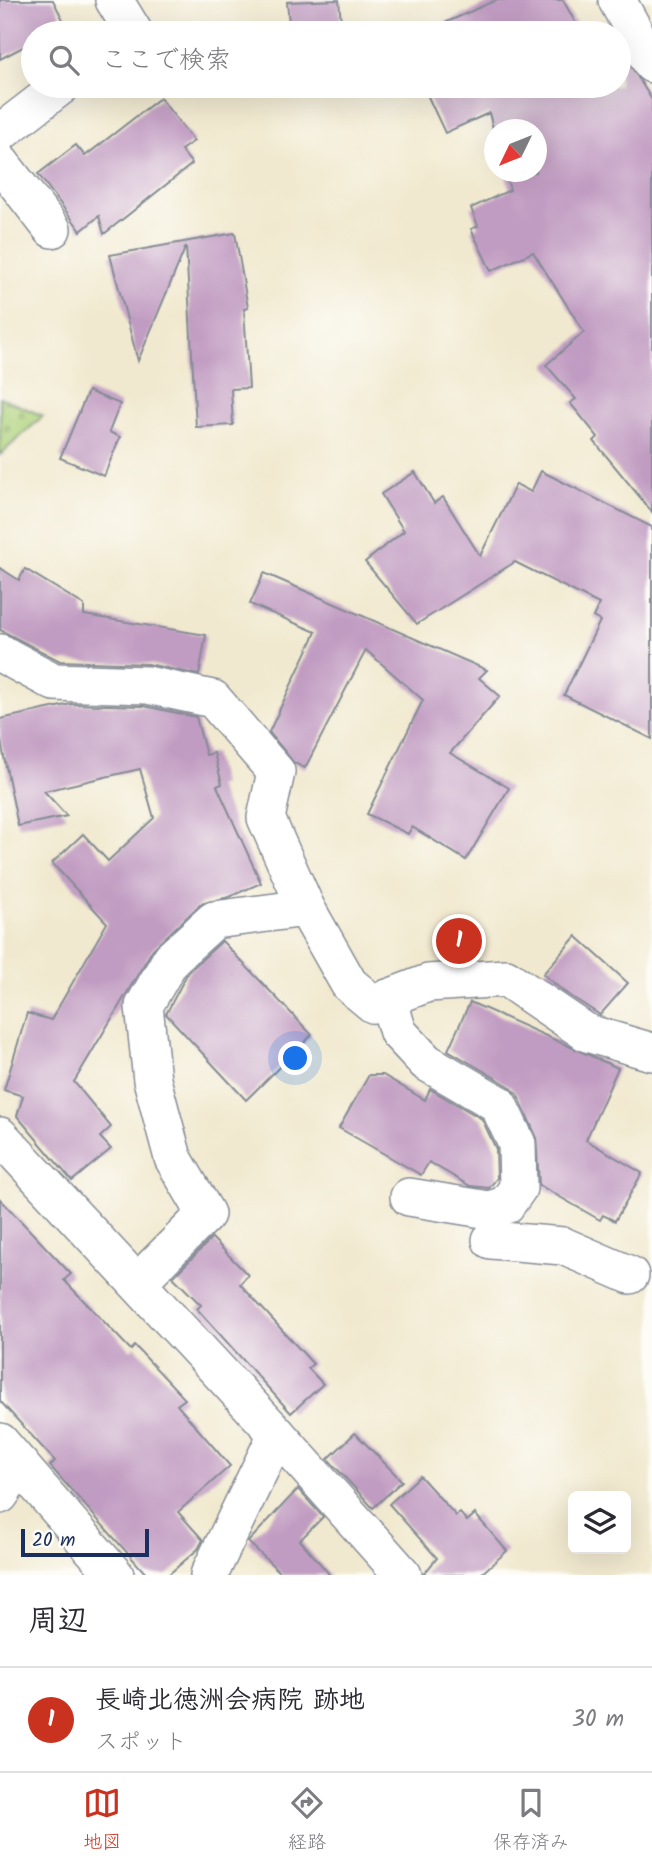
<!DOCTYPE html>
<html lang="ja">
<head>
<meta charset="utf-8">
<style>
  :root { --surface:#fff; --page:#f2f2f3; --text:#2b2b33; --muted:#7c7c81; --line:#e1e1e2; --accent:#c8321e }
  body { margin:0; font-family:Kalam,"Klee One",sans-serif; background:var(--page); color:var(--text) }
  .controls { position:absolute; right:21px; bottom:21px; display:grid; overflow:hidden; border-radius:10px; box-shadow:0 7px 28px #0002 }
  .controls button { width:63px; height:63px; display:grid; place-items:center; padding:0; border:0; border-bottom:2px solid var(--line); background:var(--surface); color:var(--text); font:35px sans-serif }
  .compass { position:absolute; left:484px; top:119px; width:63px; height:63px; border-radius:50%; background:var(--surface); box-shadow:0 7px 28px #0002; rotate:227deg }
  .scale { position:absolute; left:21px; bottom:18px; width:128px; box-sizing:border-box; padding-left:7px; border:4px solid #1b2f5e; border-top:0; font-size:19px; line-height:24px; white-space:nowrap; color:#1b2f5e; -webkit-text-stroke:5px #fdfcf7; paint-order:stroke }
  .you { position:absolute; left:296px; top:1059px; width:24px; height:24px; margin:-18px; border:5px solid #fff; border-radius:50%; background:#1a73e8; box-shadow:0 0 0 10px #1a73e833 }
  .badge { display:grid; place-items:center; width:46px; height:46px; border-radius:50%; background:var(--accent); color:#fff; font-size:23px; font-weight:700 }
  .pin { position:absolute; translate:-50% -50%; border:4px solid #fff; box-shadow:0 2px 7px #0006 }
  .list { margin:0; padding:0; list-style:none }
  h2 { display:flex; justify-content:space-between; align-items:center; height:91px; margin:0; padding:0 28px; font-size:30px }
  h2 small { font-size:23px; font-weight:400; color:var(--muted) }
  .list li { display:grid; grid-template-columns:46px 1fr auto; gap:21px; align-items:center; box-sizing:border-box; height:105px; padding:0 28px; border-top:2px solid var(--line) }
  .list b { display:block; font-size:26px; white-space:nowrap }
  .list p { margin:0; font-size:23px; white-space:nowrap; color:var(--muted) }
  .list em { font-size:23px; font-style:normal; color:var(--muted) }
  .icon { flex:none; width:38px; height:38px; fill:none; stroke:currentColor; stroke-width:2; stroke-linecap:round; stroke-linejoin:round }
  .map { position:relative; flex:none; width:652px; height:1575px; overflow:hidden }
  .search { position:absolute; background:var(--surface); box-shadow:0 7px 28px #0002; left:21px; right:21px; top:21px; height:77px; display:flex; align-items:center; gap:18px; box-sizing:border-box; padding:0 24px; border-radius:38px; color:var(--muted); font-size:26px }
  .sheet { height:196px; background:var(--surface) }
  nav { display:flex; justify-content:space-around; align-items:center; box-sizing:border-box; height:98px; border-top:2px solid var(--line); background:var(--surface); font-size:19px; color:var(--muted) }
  nav a { display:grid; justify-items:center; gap:4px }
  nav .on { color:var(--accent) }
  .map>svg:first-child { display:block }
  .cemetery { fill:url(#cemetery-stones); stroke:#65806c; stroke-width:2 }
  .building { fill:#c19cc2 }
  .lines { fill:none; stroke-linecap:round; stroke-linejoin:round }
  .street-casing { stroke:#868c96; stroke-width:40 }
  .street { stroke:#fff; stroke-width:37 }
</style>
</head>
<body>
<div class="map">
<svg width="652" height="1575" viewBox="0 0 652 1575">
  <defs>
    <pattern id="cemetery-stones" width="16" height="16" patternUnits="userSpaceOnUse" patternTransform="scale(1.75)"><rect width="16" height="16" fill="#afd27b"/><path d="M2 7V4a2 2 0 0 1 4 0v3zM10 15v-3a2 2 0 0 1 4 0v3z" fill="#96b56d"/></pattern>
  </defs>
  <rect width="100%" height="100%" fill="#fdfcf7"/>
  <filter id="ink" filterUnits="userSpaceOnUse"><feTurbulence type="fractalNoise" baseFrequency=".0143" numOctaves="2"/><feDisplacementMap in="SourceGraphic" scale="14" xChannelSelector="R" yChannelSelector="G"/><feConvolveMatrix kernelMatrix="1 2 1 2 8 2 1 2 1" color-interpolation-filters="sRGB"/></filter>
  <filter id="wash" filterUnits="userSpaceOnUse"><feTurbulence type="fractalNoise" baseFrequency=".00686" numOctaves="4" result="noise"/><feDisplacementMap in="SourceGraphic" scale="28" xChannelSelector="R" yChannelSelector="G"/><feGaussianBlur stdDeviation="1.57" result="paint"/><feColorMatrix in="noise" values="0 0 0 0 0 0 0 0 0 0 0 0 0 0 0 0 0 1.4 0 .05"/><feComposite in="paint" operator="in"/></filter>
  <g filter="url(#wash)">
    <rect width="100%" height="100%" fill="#f1e9cf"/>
    <!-- cemetery -->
    <polygon class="cemetery" points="0,397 43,416 0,455"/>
    <g id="blocks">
      <!-- building -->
      <g class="building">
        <polygon points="0,0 53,0 66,26 51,33 33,33 33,42 0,59"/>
        <polygon points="339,0 342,33 290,33 287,2"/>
        <polygon points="496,0 563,0 581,33 425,32"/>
        <polygon points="619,47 652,100 652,512 594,441 598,437 570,403 576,399 546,365 584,332 533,252 491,271 471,229 478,226 471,208 510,190 505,172 536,172 536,130 494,130 494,132 489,113 445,133 423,86 619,86"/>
        <polygon points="160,98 194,141 181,150 192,164 104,234 99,216 81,231 38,174 76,145 85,156"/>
        <polygon points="235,233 248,308 244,309 249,388 231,389 233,425 196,427 186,246 138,361 110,255"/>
        <polygon points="88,391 120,404 109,432 120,437 104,476 60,458"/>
        <polygon points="541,471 652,527 652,739 564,695 600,621 593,617 599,604 515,562 417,624 365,562 404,531 381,494 415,472 434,503 443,497 480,556 516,484 531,492"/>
        <polygon points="0,568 19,580 25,569 84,605 84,615 206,635 199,675 148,664 60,661 6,633 0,630"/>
        <polygon points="264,573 487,670 479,678 500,696 450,753 509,788 466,860 412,827 408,834 367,814 423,700 366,650 305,768 294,763 269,732 316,632 250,604"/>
        <polygon points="71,704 144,706 196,717 206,755 214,753 222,784 217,786 261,883 229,897 201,904 153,949 74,1082 111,1127 100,1137 111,1149 72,1181 17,1116 23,1096 4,1090 27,1013 51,1020 107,923 52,863 83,834 108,861 154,818 140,769 44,791 67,816 18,826 0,737 0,719"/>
        <polygon points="576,936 628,983 600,1015 563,991 543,974"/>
        <polygon points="222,941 312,1035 246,1100 166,1014 188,972"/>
        <polygon points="470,1002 618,1068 586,1140 642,1173 615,1221 603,1215 600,1220 539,1185 536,1136 517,1094 509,1086 448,1050"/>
        <polygon points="369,1075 383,1075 425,1100 430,1089 482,1119 496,1149 497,1178 489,1188 470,1186 429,1162 421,1175 339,1128"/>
        <polygon points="0,1199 71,1274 64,1280 131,1350 135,1346 185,1399 177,1405 230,1466 178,1512 203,1540 198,1549 168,1575 147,1575 50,1466 55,1461 0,1401"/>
        <polygon points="212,1238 248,1275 240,1284 313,1364 308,1368 323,1384 291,1413 197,1309 201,1305 173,1277"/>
        <polygon points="355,1433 402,1481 373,1508 328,1459"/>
        <polygon points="420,1476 456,1516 460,1513 467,1521 475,1514 507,1551 480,1575 423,1575 437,1558 389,1504"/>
        <polygon points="298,1489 323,1517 300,1540 330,1575 283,1575 248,1542"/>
      </g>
    </g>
  </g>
  <g filter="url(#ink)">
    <use href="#blocks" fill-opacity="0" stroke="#868c96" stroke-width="2"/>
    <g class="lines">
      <!-- street casing -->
      <g class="street-casing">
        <g id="street">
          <polyline points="114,0 133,31 130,33"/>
          <polyline points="617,0 652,64"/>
          <polyline points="0,133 61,86"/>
          <polyline points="0,162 52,229"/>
          <polyline points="0,653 54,682 147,685 213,699 276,772 266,818 306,908 349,984 373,1004 428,983 506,978 587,1033 652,1052"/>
          <polyline points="388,998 398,1032 426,1062 498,1104 517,1144 518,1188 506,1205 489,1210 409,1197"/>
          <polyline points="0,1136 277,1434 403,1575"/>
          <polyline points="491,1240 563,1246 630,1275"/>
          <polyline points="138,1282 206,1214 173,1158 152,1080 144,1006 171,959 214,920 306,908"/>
          <polyline points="0,1442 115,1575"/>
          <polyline points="0,1495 20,1465"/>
          <polyline points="209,1575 277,1434"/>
        </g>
      </g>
      <!-- street -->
      <use href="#street" class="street"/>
    </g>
  </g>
</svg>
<div class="controls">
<button><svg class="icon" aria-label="layers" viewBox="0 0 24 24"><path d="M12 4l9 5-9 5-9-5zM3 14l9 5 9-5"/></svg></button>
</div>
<svg class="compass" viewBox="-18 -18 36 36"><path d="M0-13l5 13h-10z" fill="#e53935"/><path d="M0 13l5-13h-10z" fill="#7c7c81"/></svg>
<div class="scale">20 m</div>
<div class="you"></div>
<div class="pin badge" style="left:459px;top:941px">1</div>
<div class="search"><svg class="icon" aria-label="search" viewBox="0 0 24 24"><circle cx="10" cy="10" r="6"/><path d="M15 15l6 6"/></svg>ここで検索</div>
</div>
<section class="sheet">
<h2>周辺<small></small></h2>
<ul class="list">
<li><span class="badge">1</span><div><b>長崎北徳洲会病院 跡地</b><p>スポット</p></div><em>30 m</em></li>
</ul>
</section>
<nav>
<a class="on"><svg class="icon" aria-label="map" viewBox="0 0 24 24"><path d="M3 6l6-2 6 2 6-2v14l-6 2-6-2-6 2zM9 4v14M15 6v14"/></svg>地図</a>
<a><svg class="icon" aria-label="directions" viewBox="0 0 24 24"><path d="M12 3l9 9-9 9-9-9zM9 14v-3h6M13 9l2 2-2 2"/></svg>経路</a>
<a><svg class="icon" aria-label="saved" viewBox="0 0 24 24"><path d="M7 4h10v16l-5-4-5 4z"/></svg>保存済み</a>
</nav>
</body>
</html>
